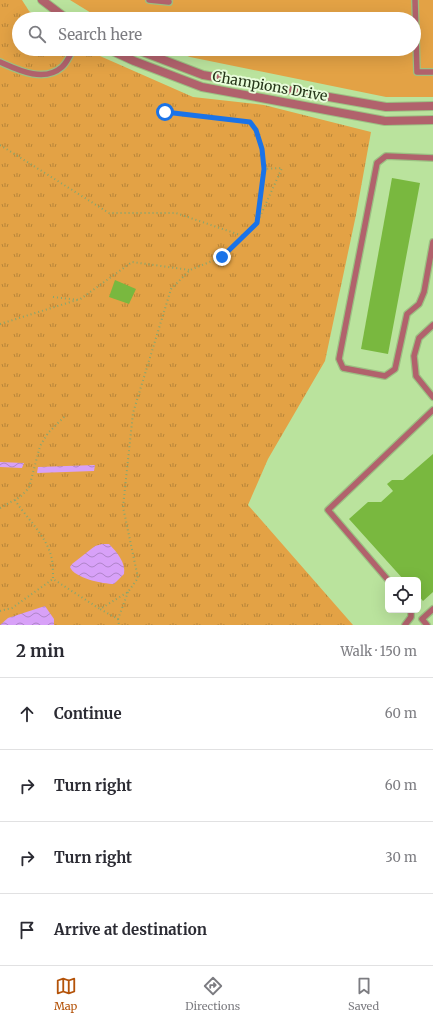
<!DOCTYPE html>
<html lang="en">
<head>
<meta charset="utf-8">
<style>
  :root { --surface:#fff; --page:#f7f7f7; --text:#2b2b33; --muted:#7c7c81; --line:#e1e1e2; --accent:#b45309 }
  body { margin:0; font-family:Merriweather,serif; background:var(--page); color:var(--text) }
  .controls { position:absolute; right:12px; bottom:12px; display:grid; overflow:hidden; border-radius:6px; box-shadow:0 4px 16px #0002 }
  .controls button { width:36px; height:36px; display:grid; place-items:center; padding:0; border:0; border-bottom:1px solid var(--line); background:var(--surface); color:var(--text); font:20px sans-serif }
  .stop { position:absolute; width:12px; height:12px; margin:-9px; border:3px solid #1a73e8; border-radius:50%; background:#fff }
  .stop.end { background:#1a73e8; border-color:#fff; box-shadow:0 1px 4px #0008 }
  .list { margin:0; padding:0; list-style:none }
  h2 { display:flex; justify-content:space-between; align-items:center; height:52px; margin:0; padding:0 16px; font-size:17px }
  h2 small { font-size:13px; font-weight:400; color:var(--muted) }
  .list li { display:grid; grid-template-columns:26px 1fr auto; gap:12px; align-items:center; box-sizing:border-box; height:72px; padding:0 16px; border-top:1px solid var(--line) }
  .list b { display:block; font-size:15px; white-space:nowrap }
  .list em { font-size:13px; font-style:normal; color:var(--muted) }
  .icon { flex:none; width:22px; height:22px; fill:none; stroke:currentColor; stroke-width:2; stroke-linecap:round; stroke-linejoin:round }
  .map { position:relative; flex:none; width:433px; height:625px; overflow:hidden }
  .search { position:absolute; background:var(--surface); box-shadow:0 4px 16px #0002; left:12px; right:12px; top:12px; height:44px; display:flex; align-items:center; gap:10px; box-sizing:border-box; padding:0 14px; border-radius:22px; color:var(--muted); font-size:15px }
  .sheet { height:340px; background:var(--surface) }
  nav { display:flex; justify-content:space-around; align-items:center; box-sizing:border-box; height:56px; border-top:1px solid var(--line); background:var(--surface); font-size:11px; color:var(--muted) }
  nav a { display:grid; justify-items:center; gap:2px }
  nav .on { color:var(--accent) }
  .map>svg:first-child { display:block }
  .grass { fill:url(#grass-tufts) }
  .park { fill:#e3a245 }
  .water { fill:url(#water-waves) }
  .building { fill:#79b83f }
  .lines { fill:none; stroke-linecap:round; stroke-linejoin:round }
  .service-casing { stroke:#9cc083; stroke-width:8 }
  .minor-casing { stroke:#9cc083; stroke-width:10 }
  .path { stroke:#86a66f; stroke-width:2; stroke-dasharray:1 3; stroke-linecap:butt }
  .service { stroke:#b1626c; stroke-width:5.5 }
  .minor { stroke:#b1626c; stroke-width:8 }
  .route { stroke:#1a73e8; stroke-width:5 }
  .labels { text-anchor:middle; stroke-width:4; stroke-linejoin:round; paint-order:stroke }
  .street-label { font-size:14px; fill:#26361a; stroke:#e8fdda }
</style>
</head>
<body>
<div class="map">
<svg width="433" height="625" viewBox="0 0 433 625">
  <defs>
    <pattern id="grass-tufts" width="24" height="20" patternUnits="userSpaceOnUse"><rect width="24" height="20" fill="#e3a245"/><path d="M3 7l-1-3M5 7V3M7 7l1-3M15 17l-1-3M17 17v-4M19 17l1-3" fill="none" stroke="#b88539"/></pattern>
    <pattern id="water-waves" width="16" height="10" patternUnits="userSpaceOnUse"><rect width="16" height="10" fill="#d8a1f8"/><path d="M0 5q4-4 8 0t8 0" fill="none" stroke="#af84c8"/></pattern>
  </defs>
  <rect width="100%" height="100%" fill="#bae39d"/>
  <!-- grass -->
  <polygon class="grass" points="0,0 22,0 29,11 39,19 19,19 19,49 84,49 193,97 264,105 371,132 356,215 325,361 268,459 248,505 353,625 0,625"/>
  <!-- park -->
  <polygon class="park" points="70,0 433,0 433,97 386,97 190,57 170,49 414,49 414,19 101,19"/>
  <!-- water -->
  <g class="water">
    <polygon points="0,462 24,463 22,468 0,467"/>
    <polygon points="95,465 94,471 37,473 38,467"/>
    <path d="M102,544H109C117,552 126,563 124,574L114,584C103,584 74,578 70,567L72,564L95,546Z"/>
    <polygon points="45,606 54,619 54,625 0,625 8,618"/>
  </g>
  <!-- building -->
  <g class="building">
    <polygon points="392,178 420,183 388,354 361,349"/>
    <polygon points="115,280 136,289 129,304 109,297"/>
    <polygon points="433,454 433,592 423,601 418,595 418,580 404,580 349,519 368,502 381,502 393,491 387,484 392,480 403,480"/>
  </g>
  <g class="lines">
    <!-- service casing -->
    <g class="service-casing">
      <g id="service">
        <polyline points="149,0 169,2"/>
        <polyline points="415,0 417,72 433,72"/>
        <path d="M0,62C18,70 44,83 62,67C67,63 70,54 74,49"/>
        <polyline points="433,158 386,156 377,163 339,359 343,368 385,376 395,369 407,314 419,304 424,292 433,242"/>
        <polyline points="433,325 419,338 414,356 416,376 433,397"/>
        <polyline points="388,580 328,510 433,410"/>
        <polyline points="405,625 411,617 411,610"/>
        <polyline points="427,625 422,619 433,609"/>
      </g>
    </g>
    <!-- minor casing -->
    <g class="minor-casing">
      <g id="minor">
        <polyline points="42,0 67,19"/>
        <polyline points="108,49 134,61 202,87 385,121 433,120"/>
        <polyline points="135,49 203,75 386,107 433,106"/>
      </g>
    </g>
    <!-- path -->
    <g class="path">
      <path d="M0,145L109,213H176L243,236L257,223C261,192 273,148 250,122L165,112"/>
      <polyline points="258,221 282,168 263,169"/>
      <polyline points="53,297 79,300 132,262 190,270"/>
      <polyline points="0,324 77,300"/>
      <path d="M15,500C27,519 48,537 52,560C53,566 53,573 53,579L100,609"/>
      <polyline points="0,508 20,497 29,488 40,446 48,433 65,416"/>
      <polyline points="128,592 118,619 100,609 128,592 138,578 123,507 133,413 171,289 190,270 222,257 243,236"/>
      <polyline points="0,611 12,608 53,579"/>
      <polyline points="118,619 119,625"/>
    </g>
    <!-- service -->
    <use href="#service" class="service"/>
    <!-- minor -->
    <use href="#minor" class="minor"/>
  </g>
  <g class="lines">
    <!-- route -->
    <polyline class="route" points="165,112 250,122 256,130 262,149 264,169 257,223 222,257"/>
  </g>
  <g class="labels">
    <!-- street labels -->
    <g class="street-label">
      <text transform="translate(270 86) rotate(10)" y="5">Champions Drive</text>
    </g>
  </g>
</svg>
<div class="controls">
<button><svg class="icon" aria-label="locate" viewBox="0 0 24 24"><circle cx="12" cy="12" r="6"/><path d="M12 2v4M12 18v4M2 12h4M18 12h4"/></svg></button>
</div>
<div class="stop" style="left:165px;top:112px"></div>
<div class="stop end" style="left:222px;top:257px"></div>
<div class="search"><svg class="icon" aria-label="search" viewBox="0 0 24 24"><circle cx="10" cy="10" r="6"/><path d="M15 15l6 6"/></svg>Search here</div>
</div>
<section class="sheet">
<h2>2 min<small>Walk · 150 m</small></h2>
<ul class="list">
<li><svg class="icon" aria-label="ahead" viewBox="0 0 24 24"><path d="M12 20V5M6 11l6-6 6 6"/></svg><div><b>Continue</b></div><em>60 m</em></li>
<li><svg class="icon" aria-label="right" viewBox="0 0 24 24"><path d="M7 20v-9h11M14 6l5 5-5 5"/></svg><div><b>Turn right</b></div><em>60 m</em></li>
<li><svg class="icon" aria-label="right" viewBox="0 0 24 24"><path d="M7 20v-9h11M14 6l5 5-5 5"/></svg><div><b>Turn right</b></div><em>30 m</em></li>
<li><svg class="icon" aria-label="arrive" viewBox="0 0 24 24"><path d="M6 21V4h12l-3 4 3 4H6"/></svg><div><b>Arrive at destination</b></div></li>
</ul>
</section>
<nav>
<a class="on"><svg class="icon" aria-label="map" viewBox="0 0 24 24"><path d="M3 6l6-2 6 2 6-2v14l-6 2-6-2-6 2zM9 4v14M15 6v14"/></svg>Map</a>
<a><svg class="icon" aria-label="directions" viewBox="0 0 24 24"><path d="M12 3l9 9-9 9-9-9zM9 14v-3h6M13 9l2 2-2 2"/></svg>Directions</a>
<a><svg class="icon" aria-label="saved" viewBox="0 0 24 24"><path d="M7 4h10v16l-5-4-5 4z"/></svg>Saved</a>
</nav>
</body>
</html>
